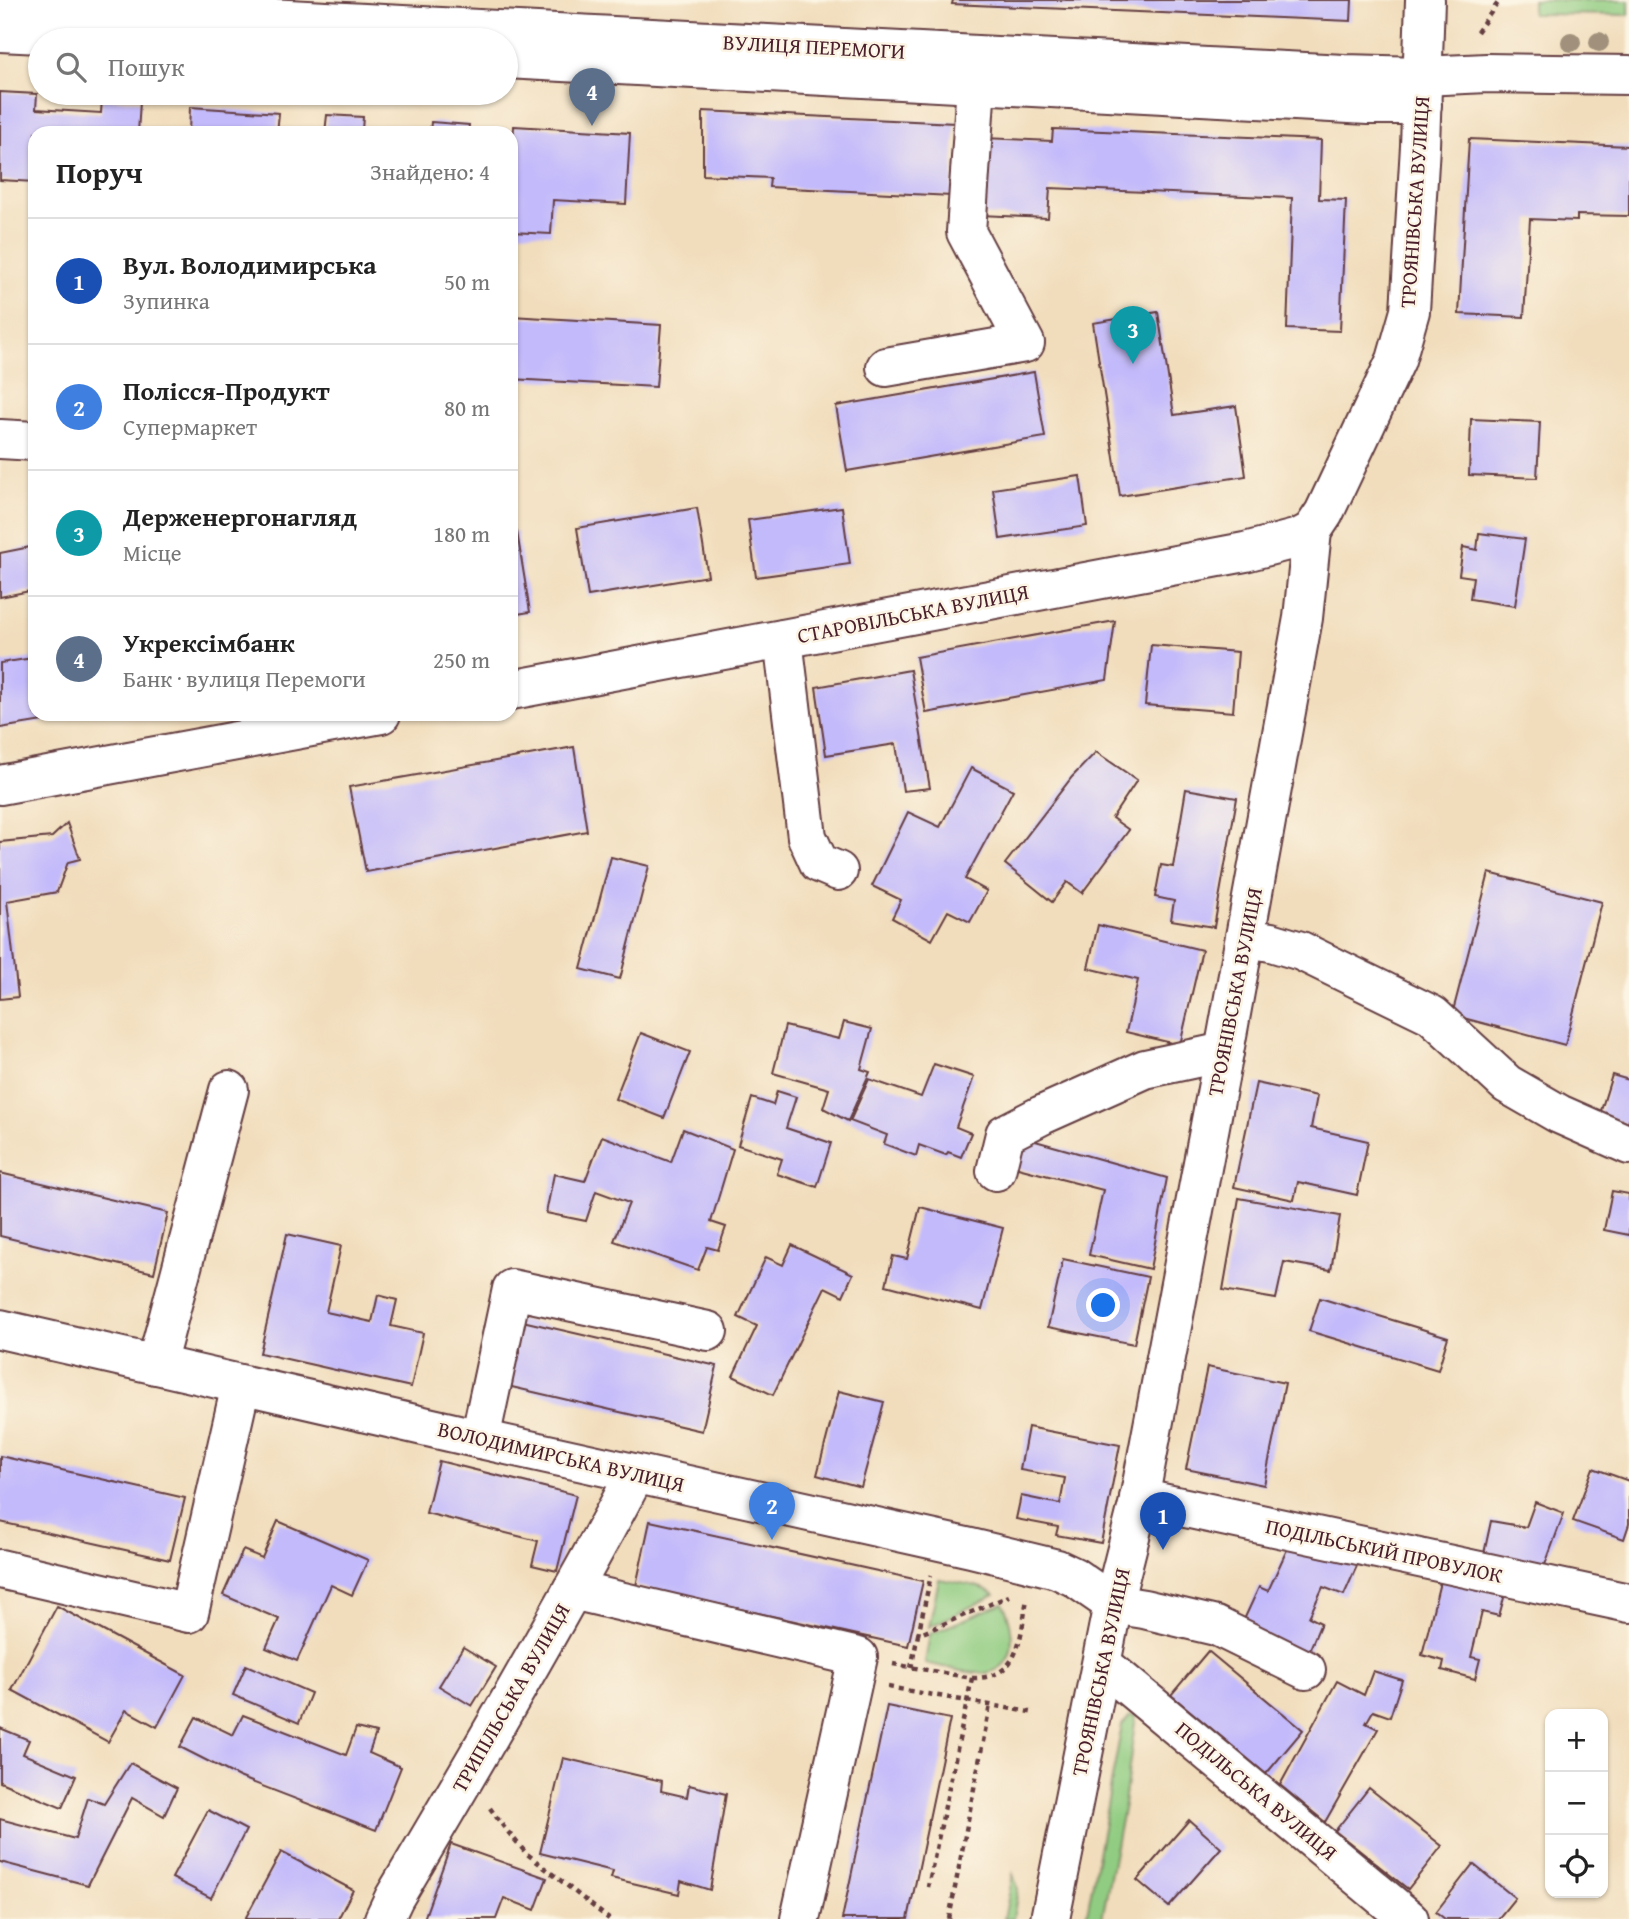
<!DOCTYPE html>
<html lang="uk">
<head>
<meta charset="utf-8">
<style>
  :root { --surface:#fff; --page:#f6f6f6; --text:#222; --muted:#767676; --line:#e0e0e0; --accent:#b5179e }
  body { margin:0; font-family:"Gentium Book Plus",serif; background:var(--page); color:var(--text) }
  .controls { position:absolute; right:21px; bottom:21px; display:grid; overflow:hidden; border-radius:14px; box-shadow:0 2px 5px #0004 }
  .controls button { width:63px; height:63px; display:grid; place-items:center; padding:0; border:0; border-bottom:2px solid var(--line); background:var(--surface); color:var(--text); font:35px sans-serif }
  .you { position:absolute; left:1104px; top:1306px; width:24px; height:24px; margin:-18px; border:5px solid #fff; border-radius:50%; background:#1a73e8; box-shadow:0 0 0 10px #1a73e833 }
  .badge { display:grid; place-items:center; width:46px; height:46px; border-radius:50%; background:var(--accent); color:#fff; font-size:23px; font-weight:700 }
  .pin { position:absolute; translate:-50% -58px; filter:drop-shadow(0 2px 4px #0008) }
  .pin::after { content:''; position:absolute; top:37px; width:24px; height:21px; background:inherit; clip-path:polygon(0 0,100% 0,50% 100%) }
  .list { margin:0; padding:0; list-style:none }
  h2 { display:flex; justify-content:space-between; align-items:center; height:91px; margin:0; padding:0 28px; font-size:30px }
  h2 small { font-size:23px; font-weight:400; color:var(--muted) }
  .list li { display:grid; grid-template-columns:46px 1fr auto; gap:21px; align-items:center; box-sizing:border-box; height:126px; padding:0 28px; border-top:2px solid var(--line) }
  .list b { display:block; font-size:26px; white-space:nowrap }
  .list p { margin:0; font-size:23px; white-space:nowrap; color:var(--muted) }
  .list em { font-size:23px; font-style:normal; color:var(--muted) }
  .icon { flex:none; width:38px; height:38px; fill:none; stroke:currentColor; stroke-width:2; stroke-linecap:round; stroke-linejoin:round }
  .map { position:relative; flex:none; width:1629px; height:1919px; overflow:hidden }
  .search { position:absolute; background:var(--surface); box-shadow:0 2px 5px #0004; left:28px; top:28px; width:490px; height:77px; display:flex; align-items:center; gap:18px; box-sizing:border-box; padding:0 24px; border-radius:38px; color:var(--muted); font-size:26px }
  .panel { position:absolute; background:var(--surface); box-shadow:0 2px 5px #0004; left:28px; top:126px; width:490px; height:595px; border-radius:21px }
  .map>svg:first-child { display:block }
  .green { fill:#90cc81; stroke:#6d7656; stroke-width:2 }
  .building { fill:#c3bafb }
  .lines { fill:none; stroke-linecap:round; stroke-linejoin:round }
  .minor-casing { stroke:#633c41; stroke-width:42 }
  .major-casing { stroke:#633c41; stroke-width:42 }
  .path { stroke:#633c41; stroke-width:4.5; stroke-dasharray:5 5; stroke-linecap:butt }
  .minor { stroke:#fff; stroke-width:38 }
  .major { stroke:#fff; stroke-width:38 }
  .tree { fill:#a1917b }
  .labels { text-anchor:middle; stroke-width:5; stroke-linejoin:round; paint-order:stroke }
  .street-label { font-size:21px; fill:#4a1f2b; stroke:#fcf5e5 }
</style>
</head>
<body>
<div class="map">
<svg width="1629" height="1919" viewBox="0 0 1629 1919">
  <rect width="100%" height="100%" fill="#fcf5e5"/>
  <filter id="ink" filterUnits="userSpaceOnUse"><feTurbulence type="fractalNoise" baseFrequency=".0143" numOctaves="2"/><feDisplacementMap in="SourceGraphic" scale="14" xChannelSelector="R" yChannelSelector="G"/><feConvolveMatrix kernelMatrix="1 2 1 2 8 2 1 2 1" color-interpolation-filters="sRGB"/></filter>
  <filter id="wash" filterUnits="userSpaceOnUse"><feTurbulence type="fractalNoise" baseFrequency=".00686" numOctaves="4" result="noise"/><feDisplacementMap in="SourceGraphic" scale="28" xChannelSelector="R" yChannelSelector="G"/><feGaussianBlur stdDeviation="1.57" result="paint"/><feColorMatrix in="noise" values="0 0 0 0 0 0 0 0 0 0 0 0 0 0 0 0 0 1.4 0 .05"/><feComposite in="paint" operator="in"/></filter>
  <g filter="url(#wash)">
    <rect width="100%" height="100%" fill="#f1ddbc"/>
    <!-- green -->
    <g class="green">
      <polygon points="1532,0 1629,0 1629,15 1532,14"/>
      <path d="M939,1579C954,1582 985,1585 995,1595L929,1627Z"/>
      <path d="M1003,1603C1013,1625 1022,1667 986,1673C970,1675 942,1666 925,1663L930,1634Z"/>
      <polygon points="1136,1715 1124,1804 1102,1919 1086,1919 1122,1725 1130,1716"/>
      <polygon points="1013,1874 1018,1889 1013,1919 1004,1919"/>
    </g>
    <g id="blocks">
      <!-- building -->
      <g class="building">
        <polygon points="953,0 1352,0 1351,21 952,4"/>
        <polygon points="0,92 37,94 36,109 101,113 102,99 140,101 138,133 35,133 35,182 0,180"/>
        <polygon points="190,107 279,113 277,133 189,133"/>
        <polygon points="703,111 955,123 952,196 769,187 770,178 703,175"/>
        <polygon points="327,115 363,117 362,130 370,131 369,133 325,133"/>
        <polygon points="431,122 469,125 468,133 430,133"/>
        <polygon points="514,126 630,133 626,204 553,200 551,234 511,232 511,181"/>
        <polygon points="1053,129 1321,140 1319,199 1346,200 1340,331 1287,329 1292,198 1050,188 1048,218 980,215 983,138 1052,141"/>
        <polygon points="1469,139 1629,146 1629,216 1577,215 1577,221 1530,219 1524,317 1459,314"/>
        <polygon points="1158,312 1174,415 1236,406 1246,476 1120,496 1093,323"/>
        <polygon points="511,316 661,325 656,387 511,379"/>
        <polygon points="1034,372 1045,437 847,471 836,406"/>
        <polygon points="1471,419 1540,422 1537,478 1469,475"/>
        <polygon points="1080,476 1087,526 1000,539 993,489"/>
        <polygon points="842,507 850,564 756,577 748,520"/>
        <polygon points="697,508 708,576 588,596 577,528"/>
        <polygon points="517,532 530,612 511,615 511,533"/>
        <polygon points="1479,533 1525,539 1515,606 1470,599 1473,577 1459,575 1463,547 1477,550"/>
        <polygon points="35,546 35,590 0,597 0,553"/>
        <polygon points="1115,621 1107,680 926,713 916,657"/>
        <polygon points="1151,645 1238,652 1233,712 1145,705"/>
        <polygon points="33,658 35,714 42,714 43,721 0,728 0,663"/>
        <polygon points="910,670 930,788 903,791 896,744 826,755 816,687"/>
        <polygon points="574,747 587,831 366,872 349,787"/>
        <polygon points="1096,752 1137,780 1112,818 1129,830 1082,893 1067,882 1052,902 1005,864 1072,777"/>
        <polygon points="971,768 1013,790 965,879 987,891 970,922 948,911 932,940 892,918 901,900 872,886 908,812 940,827"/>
        <polygon points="1186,789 1237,798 1214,927 1171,920 1174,901 1155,897 1161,865 1173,867"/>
        <polygon points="67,823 80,859 68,862 57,892 7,901 18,997 0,999 0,842 52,837"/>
        <polygon points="611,857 649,866 620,979 581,969"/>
        <polygon points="1489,873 1602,902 1565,1045 1452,1015"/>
        <polygon points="1098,925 1202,950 1180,1045 1126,1032 1138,980 1088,968"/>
        <polygon points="844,1022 872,1029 861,1069 870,1072 848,1121 823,1108 829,1089 773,1073 785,1026 839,1039"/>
        <polygon points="641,1033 690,1052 664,1118 615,1099"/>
        <polygon points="934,1064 974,1077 956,1127 971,1133 961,1157 948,1152 946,1155 919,1145 916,1156 884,1144 887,1135 850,1121 869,1079 921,1097"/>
        <polygon points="1612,1075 1629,1080 1629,1125 1600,1114"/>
        <polygon points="1256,1083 1317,1096 1311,1128 1368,1141 1357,1195 1298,1182 1294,1200 1234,1187"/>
        <polygon points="777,1091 796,1097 786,1128 831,1143 817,1187 777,1174 782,1159 738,1145 752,1098 773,1105"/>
        <polygon points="683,1129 733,1149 711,1222 726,1227 718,1250 707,1247 698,1270 614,1241 629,1203 596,1191 586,1221 546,1213 554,1174 585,1181 602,1136 671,1162"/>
        <polygon points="1021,1137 1167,1178 1150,1269 1089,1255 1103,1190 1014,1167"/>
        <polygon points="0,1173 168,1213 154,1273 0,1236"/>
        <polygon points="1612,1191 1629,1194 1629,1235 1604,1230"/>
        <polygon points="1239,1198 1340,1216 1331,1270 1284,1262 1276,1299 1223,1290"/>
        <polygon points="920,1207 1003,1228 982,1310 886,1285 893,1256 907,1259"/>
        <polygon points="287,1234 341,1246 326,1312 372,1322 378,1295 397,1300 391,1326 423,1333 411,1387 260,1353"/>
        <polygon points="792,1245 853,1274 843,1296 825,1287 773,1395 733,1376 757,1326 738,1317 766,1257 783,1265"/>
        <polygon points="1063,1259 1148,1277 1134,1344 1048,1327"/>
        <polygon points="1320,1298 1448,1337 1438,1370 1309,1331"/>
        <polygon points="518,1320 717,1366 702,1431 503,1385"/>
        <polygon points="1207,1367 1285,1383 1264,1485 1186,1469"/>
        <polygon points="839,1391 884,1402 861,1487 817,1475"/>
        <polygon points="1028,1427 1120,1445 1101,1543 1056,1535 1058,1527 1016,1519 1021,1496 1060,1504 1065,1478 1020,1470"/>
        <polygon points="0,1456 185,1498 170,1560 0,1522"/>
        <polygon points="439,1461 576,1495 557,1571 532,1565 538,1541 426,1513"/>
        <polygon points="1593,1468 1629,1481 1629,1524 1624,1539 1573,1521"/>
        <polygon points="1535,1502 1564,1513 1542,1573 1482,1563 1491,1521 1526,1527"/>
        <polygon points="278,1521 368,1560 352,1595 331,1585 297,1661 266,1648 279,1619 223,1595 243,1550 262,1558"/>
        <polygon points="650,1521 923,1581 908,1646 636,1586"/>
        <polygon points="1290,1543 1360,1559 1344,1595 1323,1587 1309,1617 1321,1623 1307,1656 1242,1624 1259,1587 1268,1591"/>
        <polygon points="1441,1578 1505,1594 1499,1616 1482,1612 1471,1657 1480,1659 1475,1679 1442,1670 1444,1661 1422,1655"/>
        <polygon points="57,1606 185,1675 157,1727 126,1710 108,1742 12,1690"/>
        <polygon points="463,1647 496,1667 472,1706 439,1686"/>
        <polygon points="1208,1651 1303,1730 1266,1774 1171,1695"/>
        <polygon points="246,1665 311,1693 299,1723 233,1695"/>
        <polygon points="1373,1671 1402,1680 1390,1717 1373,1711 1366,1723 1378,1729 1325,1822 1280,1785 1337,1681 1364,1695"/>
        <polygon points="887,1706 950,1719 908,1919 842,1919"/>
        <polygon points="243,1715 346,1755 356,1728 376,1733 369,1753 401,1767 376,1830 239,1777 180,1747 196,1717 233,1735"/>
        <polygon points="0,1728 29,1740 23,1754 76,1776 62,1808 0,1782"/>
        <polygon points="563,1758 662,1781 661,1791 687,1797 689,1785 726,1794 710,1890 681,1881 679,1894 611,1878 613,1871 540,1853"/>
        <polygon points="130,1763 177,1788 164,1816 132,1798 88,1885 0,1862 0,1819 75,1839 88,1798 104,1804"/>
        <polygon points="1369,1788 1442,1846 1408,1889 1335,1831"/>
        <polygon points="208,1810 246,1830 211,1898 172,1878"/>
        <polygon points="1189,1820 1221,1848 1169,1907 1137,1880"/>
        <polygon points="451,1844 547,1878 535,1910 504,1898 496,1919 424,1919"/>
        <polygon points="281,1852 353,1890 338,1919 245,1919"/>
        <polygon points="1473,1864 1515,1898 1498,1919 1445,1919 1436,1912"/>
      </g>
    </g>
  </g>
  <g filter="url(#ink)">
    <use href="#blocks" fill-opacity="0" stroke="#633c41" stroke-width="2"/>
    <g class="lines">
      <!-- minor casing -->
      <g class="minor-casing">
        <g id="minor">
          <polyline points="0,32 163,40"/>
          <polyline points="506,59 1368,105 1422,105"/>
          <polyline points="886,367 1025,343 966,232 976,84 976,57"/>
          <polyline points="0,439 35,441"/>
          <polyline points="783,639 807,837 819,863 838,871"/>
          <polyline points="1245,938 1271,942 1301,951 1432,1015 1507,1084 1559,1114 1629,1145"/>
          <polyline points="996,1171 1005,1134 1042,1115 1145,1069 1224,1052"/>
          <polyline points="0,1329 480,1439 971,1548 1057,1569 1074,1577 1113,1604 1144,1609 1216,1626 1306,1670"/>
          <polyline points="156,1365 229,1090"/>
          <polyline points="480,1439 512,1289 708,1331"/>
          <polyline points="1139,1498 1629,1603"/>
          <polyline points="0,1569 189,1613 241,1385"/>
          <polyline points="572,1590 858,1657 800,1919"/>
          <polyline points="1102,1664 1409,1919"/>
          <path d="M384,1919L394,1898C477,1758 559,1618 635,1475"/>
          <polyline points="1050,1919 1113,1604 1138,1505 1224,1052 1303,618 1312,531"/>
        </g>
      </g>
      <!-- major casing -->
      <g class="major-casing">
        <g id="major">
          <polyline points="0,4 1344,74 1422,76 1487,73 1629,75"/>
          <polyline points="511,690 1245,552 1299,538 1312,531 1324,513 1396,360 1410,311 1420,146 1425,0"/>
          <polyline points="0,785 381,714"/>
        </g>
      </g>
      <!-- path -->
      <g class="path">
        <polyline points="1477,32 1500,0"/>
        <polyline points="918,1635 931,1575"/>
        <polyline points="893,1664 972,1678 928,1887"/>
        <polyline points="911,1668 918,1635 1009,1596"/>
        <path d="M972,1678C1021,1679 1020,1637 1027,1599"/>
        <polyline points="888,1687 1035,1713"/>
        <polyline points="490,1808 503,1826 526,1853 609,1919"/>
        <polyline points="949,1919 990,1705"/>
      </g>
      <!-- minor -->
      <use href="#minor" class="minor"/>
      <!-- major -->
      <use href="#major" class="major"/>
    </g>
    <!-- trees -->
    <g class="tree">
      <circle cx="1571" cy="42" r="10"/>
      <circle cx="1599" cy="42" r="10"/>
    </g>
  </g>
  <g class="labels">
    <!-- street labels -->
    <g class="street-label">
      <text transform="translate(814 47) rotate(3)" y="7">ВУЛИЦЯ ПЕРЕМОГИ</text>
      <text transform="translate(1415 202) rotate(-86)" y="7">ТРОЯНІВСЬКА ВУЛИЦЯ</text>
      <text transform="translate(913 614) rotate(-11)" y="7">СТАРОВІЛЬСЬКА ВУЛИЦЯ</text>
      <text transform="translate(1235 992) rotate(-79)" y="7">ТРОЯНІВСЬКА ВУЛИЦЯ</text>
      <text transform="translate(561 1457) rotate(13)" y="7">ВОЛОДИМИРСЬКА ВУЛИЦЯ</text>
      <text transform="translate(1384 1551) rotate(12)" y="7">ПОДІЛЬСЬКИЙ ПРОВУЛОК</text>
      <text transform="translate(1101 1672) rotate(-78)" y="7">ТРОЯНІВСЬКА ВУЛИЦЯ</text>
      <text transform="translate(511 1698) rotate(-60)" y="7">ТРИПІЛЬСЬКА ВУЛИЦЯ</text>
      <text transform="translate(1256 1791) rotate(40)" y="7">ПОДІЛЬСЬКА ВУЛИЦЯ</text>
    </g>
  </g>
</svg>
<div class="controls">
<button>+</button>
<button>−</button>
<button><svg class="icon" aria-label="locate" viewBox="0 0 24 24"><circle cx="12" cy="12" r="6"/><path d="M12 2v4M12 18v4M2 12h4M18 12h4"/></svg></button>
</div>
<div class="you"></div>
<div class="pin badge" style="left:1163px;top:1550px;background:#1a4fb4">1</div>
<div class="pin badge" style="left:772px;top:1540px;background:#3f7fe0">2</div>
<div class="pin badge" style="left:1133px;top:364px;background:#0f9aa8">3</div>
<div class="pin badge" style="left:592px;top:126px;background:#5c6f8a">4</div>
<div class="search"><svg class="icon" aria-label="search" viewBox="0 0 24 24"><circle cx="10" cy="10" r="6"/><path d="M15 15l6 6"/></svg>Пошук</div>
<section class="panel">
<h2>Поруч<small>Знайдено: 4</small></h2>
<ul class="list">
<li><span class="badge" style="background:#1a4fb4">1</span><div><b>Вул. Володимирська</b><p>Зупинка</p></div><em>50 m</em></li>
<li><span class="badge" style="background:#3f7fe0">2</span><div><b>Полісся-Продукт</b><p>Супермаркет</p></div><em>80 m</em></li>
<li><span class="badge" style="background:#0f9aa8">3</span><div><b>Держенергонагляд</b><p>Місце</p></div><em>180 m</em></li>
<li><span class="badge" style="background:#5c6f8a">4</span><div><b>Укрексімбанк</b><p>Банк · вулиця Перемоги</p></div><em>250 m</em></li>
</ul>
</section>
</div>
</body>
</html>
